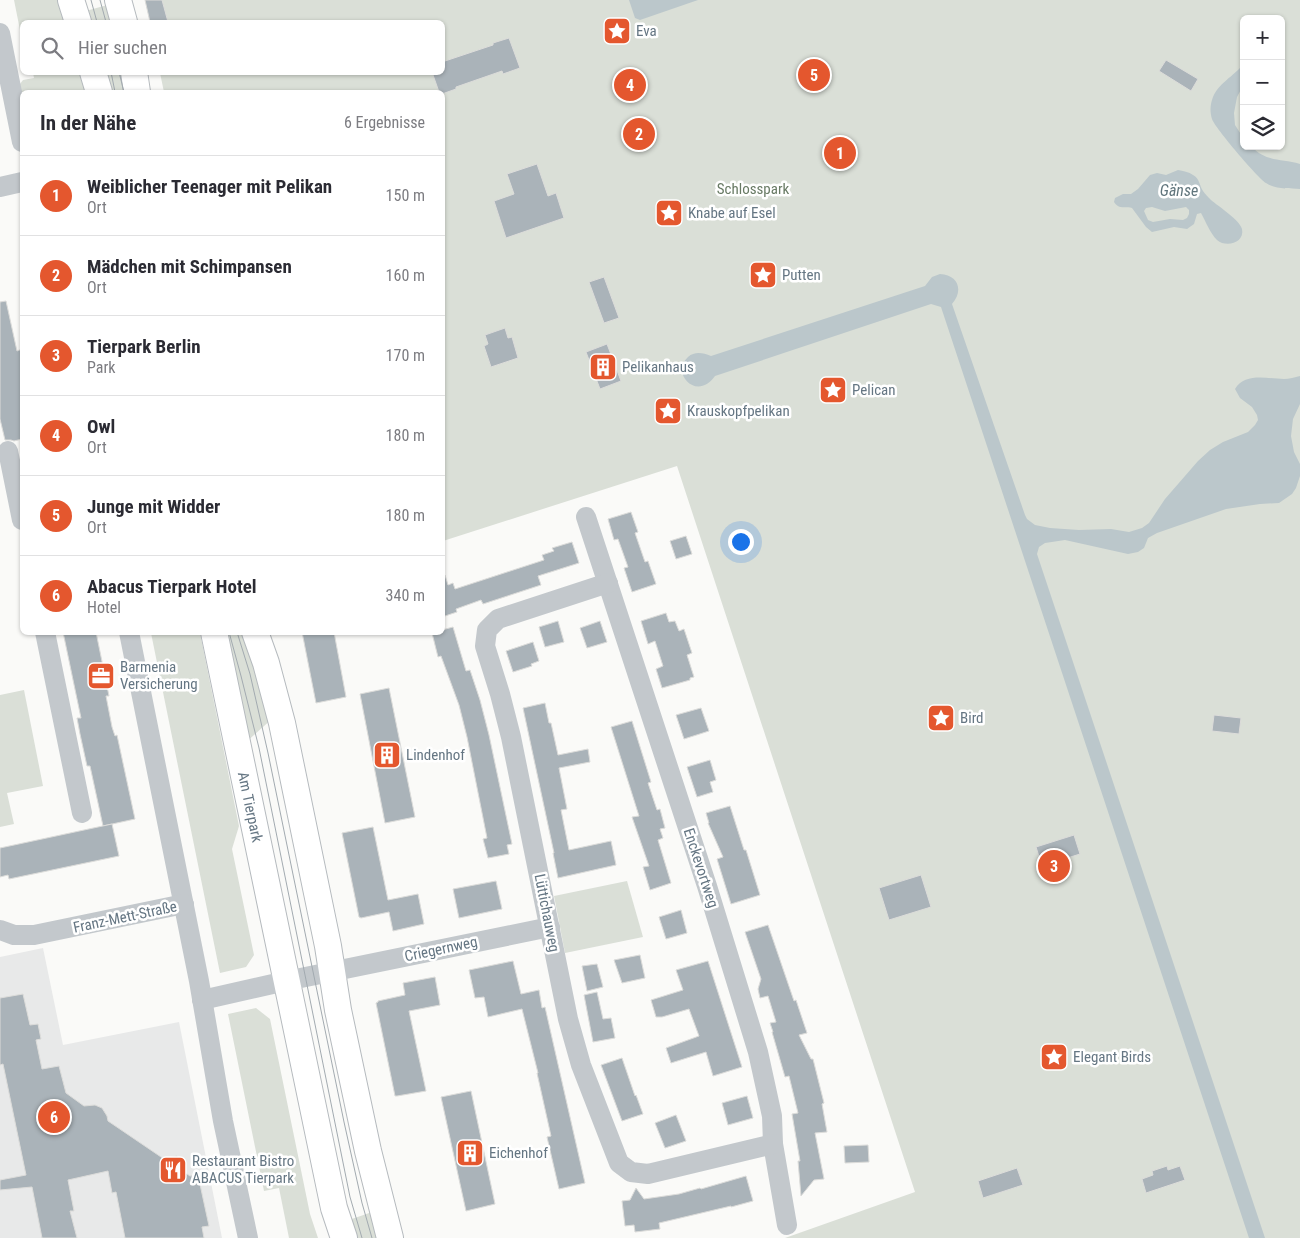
<!DOCTYPE html>
<html lang="de">
<head>
<meta charset="utf-8">
<style>
  :root { --surface:#fff; --page:#f7f7f7; --text:#2b2b33; --muted:#7c7c81; --line:#e1e1e2; --accent:#e4572e }
  body { margin:0; font-family:"Roboto Condensed",sans-serif; background:var(--page); color:var(--text) }
  .controls { position:absolute; right:15px; top:15px; display:grid; overflow:hidden; border-radius:8px; box-shadow:0 1px 4px #0004 }
  .controls button { width:45px; height:45px; display:grid; place-items:center; padding:0; border:0; border-bottom:1px solid var(--line); background:var(--surface); color:var(--text); font:25px sans-serif }
  .you { position:absolute; left:740px; top:541px; width:18px; height:18px; margin:-12px; border:4px solid #fff; border-radius:50%; background:#1a73e8; box-shadow:0 0 0 8px #1a73e833 }
  .badge { display:grid; place-items:center; width:32px; height:32px; border-radius:50%; background:var(--accent); color:#fff; font-size:16px; font-weight:700 }
  .pin { position:absolute; translate:-50% -50%; border:2px solid #fff; box-shadow:0 1px 5px #0006 }
  .list { margin:0; padding:0; list-style:none }
  h2 { display:flex; justify-content:space-between; align-items:center; height:65px; margin:0; padding:0 20px; font-size:21px }
  h2 small { font-size:16px; font-weight:400; color:var(--muted) }
  .list li { display:grid; grid-template-columns:32px 1fr auto; gap:15px; align-items:center; box-sizing:border-box; height:80px; padding:0 20px; border-top:1px solid var(--line) }
  .list b { display:block; font-size:19px; white-space:nowrap }
  .list p { margin:0; font-size:16px; white-space:nowrap; color:var(--muted) }
  .list em { font-size:16px; font-style:normal; color:var(--muted) }
  .icon { flex:none; width:28px; height:28px; fill:none; stroke:currentColor; stroke-width:2; stroke-linecap:round; stroke-linejoin:round }
  .map { position:relative; flex:none; width:1300px; height:1238px; overflow:hidden }
  .search { position:absolute; background:var(--surface); box-shadow:0 1px 4px #0004; left:20px; top:20px; width:425px; height:55px; display:flex; align-items:center; gap:12px; box-sizing:border-box; padding:0 18px; border-radius:8px; color:var(--muted); font-size:19px }
  .panel { position:absolute; background:var(--surface); box-shadow:0 1px 4px #0004; left:20px; top:90px; width:425px; height:545px; border-radius:8px }
  .map>svg:first-child { display:block }
  .built { fill:#e8e9e9 }
  .green { fill:#dadfd7; fill-rule:evenodd }
  .water { fill:#bbc7cb; fill-rule:evenodd }
  .building { fill:#aab3b9; stroke:#dcdcda }
  .lines { fill:none; stroke-linecap:round; stroke-linejoin:round }
  .major-casing { stroke:#b5babe; stroke-width:28 }
  .minor { stroke:#c3c8cc; stroke-width:20 }
  .major { stroke:#fff; stroke-width:26 }
  .tram { stroke:#a2aab0; stroke-width:1 }
  .labels { text-anchor:middle; stroke-width:5; stroke-linejoin:round; paint-order:stroke }
  .poi-label { font-size:15px; fill:#657683; stroke:#fff; text-anchor:start }
  .park-label { font-size:15px; fill:#687a64; stroke:#fff }
  .street-label { font-size:15px; fill:#657683; stroke:#fff }
  .water-label { font-size:16px; font-style:italic; fill:#60757c; stroke:#fff }
</style>
</head>
<body>
<div class="map">
<svg width="1300" height="1238" viewBox="0 0 1300 1238">
  <rect width="100%" height="100%" fill="#fafaf8"/>
  <!-- built -->
  <polygon class="built" points="43,948 63,1045 179,1022 222,1238 0,1238 0,957"/>
  <!-- green -->
  <g class="green">
    <polygon points="14,0 63,0 69,22 22,22 22,30 20,30"/>
    <path d="M145,0H1300V1238H785L915,1192L677,466L443,541L442,92H164L160,73L442,72V22H150ZM1244,19H1281V146H1244Z"/>
    <polygon points="111,4 115,22 85,22 82,12"/>
    <polygon points="33,73 82,73 87,92 22,92 22,97 20,84 23,80 34,78"/>
    <polygon points="101,73 125,73 129,92 106,92"/>
    <polygon points="151,633 200,633 239,826 232,849 254,955 246,967 220,973"/>
    <polygon points="221,633 246,633 273,718 245,743"/>
    <polygon points="24,690 43,786 7,793 14,824 0,827 0,695"/>
    <polygon points="627,881 643,937 565,953 554,896"/>
    <polygon points="256,1008 270,1019 310,1214 318,1238 289,1238 279,1188 264,1191 228,1014"/>
    <polygon points="375,1211 382,1238 352,1238 346,1221"/>
  </g>
  <!-- water -->
  <g class="water">
    <polygon points="629,0 698,0 640,20 635,18"/>
    <path d="M1244,63V84L1237,97L1234,113L1235,125L1244,139V146H1251C1267,163 1281,158 1300,164V189C1289,188 1276,190 1266,183C1258,178 1215,128 1212,119C1210,113 1210,106 1212,100C1217,83 1234,77 1244,63Z"/>
    <path d="M1178,170C1183,171 1189,172 1193,175C1200,179 1199,185 1203,191C1205,194 1208,197 1211,200C1218,206 1240,220 1242,229C1245,243 1226,248 1217,240C1210,233 1206,222 1201,213L1197,214L1194,224L1187,229L1174,227L1152,232L1146,227L1132,208C1125,206 1119,210 1114,202L1115,198L1123,194H1131L1138,189L1150,175L1157,173L1166,175ZM1152,207L1165,211L1186,207L1189,210V214L1187,218L1183,220L1170,219L1153,222L1148,220L1144,211L1146,208Z"/>
    <path d="M940,274C958,275 964,290 952,304L1025,515L1027,519L1035,525L1050,528L1079,530L1111,529L1129,532L1142,528L1149,523L1165,499L1198,461L1210,450L1223,442L1248,432L1255,425L1258,420L1257,415L1252,407L1240,398L1235,389C1245,372 1268,379 1284,379C1289,379 1295,377 1300,376V404L1293,419L1291,436L1294,452L1300,464V476L1296,488L1292,494L1279,503L1260,504L1226,509L1157,533L1148,538L1144,548L1138,552L1128,554L1065,540L1045,543L1039,547L1037,554L1265,1238H1249L941,307L931,304L715,376C697,402 670,373 688,357C695,351 703,353 711,356L925,286L932,277Z"/>
  </g>
  <!-- building -->
  <g class="building">
    <polygon points="145,0 162,0 168,22 150,22"/>
    <polygon points="509,38 520,68 503,74 502,71 456,87 456,89 442,94 442,92 439,92 432,72 442,72 442,62 493,45 493,43"/>
    <polygon points="1166,60 1198,79 1191,91 1159,71"/>
    <polygon points="537,164 548,196 556,193 564,218 506,238 494,201 514,194 507,174"/>
    <polygon points="604,277 619,318 604,323 589,282"/>
    <polygon points="6,301 17,351 22,349 22,439 14,441 11,440 5,440 0,419 0,302"/>
    <polygon points="505,328 508,338 512,337 518,358 491,367 484,346 488,344 485,335"/>
    <polygon points="607,344 621,381 600,389 586,352"/>
    <polygon points="631,512 638,532 635,533 645,562 648,561 656,584 632,592 624,568 628,567 618,539 614,540 608,519"/>
    <polygon points="686,536 692,554 676,559 670,541"/>
    <polygon points="572,542 579,563 538,576 541,585 483,604 481,600 456,609 457,612 442,617 442,576 445,575 448,585 453,583 455,589 544,560 542,555 554,551 552,548"/>
    <polygon points="666,613 669,622 675,621 679,631 684,629 692,653 687,655 694,677 690,678 690,680 662,688 656,669 663,666 655,641 648,644 641,621"/>
    <polygon points="558,621 564,642 545,647 539,627"/>
    <polygon points="600,621 607,642 587,648 580,628"/>
    <polygon points="453,627 466,671 470,670 480,700 489,735 512,844 507,845 509,854 488,858 483,839 487,838 467,737 459,705 441,656 438,657 432,633 442,632 442,630"/>
    <polygon points="63,632 96,632 109,696 106,696 112,727 115,736 117,735 135,819 103,826 90,766 87,766 80,734 77,718 81,718"/>
    <polygon points="302,632 334,632 346,697 316,703"/>
    <polygon points="533,642 539,661 531,664 532,666 513,672 506,651"/>
    <polygon points="389,688 415,817 385,823 360,694"/>
    <polygon points="545,703 549,723 551,723 558,755 588,749 590,762 559,768 567,809 561,810 569,850 611,841 616,865 558,878 553,853 554,853 523,708"/>
    <polygon points="701,708 709,731 684,739 676,715"/>
    <polygon points="1214,715 1241,718 1239,734 1212,731"/>
    <polygon points="632,721 651,782 648,783 657,810 660,809 665,828 660,829 663,838 658,840 671,883 650,890 643,867 649,866 632,817 639,816 611,727"/>
    <polygon points="710,760 716,780 710,782 713,792 697,797 687,767"/>
    <polygon points="730,806 744,850 746,850 760,895 731,904 717,859 723,857 708,823 709,823 706,813"/>
    <polygon points="112,824 119,856 9,879 8,875 0,877 0,848"/>
    <polygon points="373,827 388,900 418,894 424,924 393,931 389,912 361,918 359,917 342,833"/>
    <polygon points="1074,835 1080,854 1042,866 1036,847"/>
    <polygon points="921,875 931,907 889,920 879,888"/>
    <polygon points="496,881 502,909 459,918 453,889"/>
    <polygon points="681,910 687,933 666,939 659,917"/>
    <polygon points="768,925 794,1001 796,1000 807,1033 799,1035 811,1059 813,1059 824,1103 822,1104 827,1132 815,1133 824,1179 814,1180 801,1196 798,1161 800,1161 792,1114 798,1113 789,1076 785,1077 772,1032 773,1032 770,1023 776,1022 768,996 760,998 758,989 761,979 745,932"/>
    <polygon points="640,955 645,978 622,983 614,960"/>
    <polygon points="513,961 521,994 539,990 542,1008 545,1007 585,1183 559,1189 547,1137 551,1136 537,1073 538,1073 522,1009 488,1017 484,997 475,998 469,970"/>
    <polygon points="708,961 742,1067 713,1076 706,1052 671,1063 666,1048 699,1036 689,1009 662,1017 656,1017 651,1000 683,990 676,970"/>
    <polygon points="597,964 603,987 587,991 582,966"/>
    <polygon points="435,977 440,1005 409,1011 426,1091 397,1096 395,1096 376,1003 378,1002 378,1001 405,995 403,983"/>
    <polygon points="597,992 603,1019 611,1018 615,1038 593,1042 584,995"/>
    <polygon points="23,994 30,1025 38,1024 41,1039 36,1040 42,1069 59,1066 66,1093 84,1106 95,1105 102,1108 107,1116 108,1121 164,1159 177,1156 180,1169 190,1176 198,1175 209,1226 202,1227 204,1238 125,1238 116,1192 112,1193 108,1171 68,1180 74,1211 70,1211 77,1238 42,1238 32,1187 0,1190 0,1180 26,1175 3,1064 0,1065 0,998"/>
    <polygon points="622,1058 635,1096 636,1095 643,1114 622,1121 601,1065"/>
    <polygon points="471,1091 495,1204 466,1211 441,1097"/>
    <polygon points="747,1096 753,1118 728,1125 722,1103"/>
    <polygon points="676,1115 686,1141 665,1148 655,1123"/>
    <polygon points="868,1145 869,1162 845,1163 844,1146"/>
    <polygon points="1167,1166 1168,1170 1180,1166 1185,1180 1146,1193 1142,1179 1153,1175 1152,1171"/>
    <polygon points="1017,1168 1023,1185 983,1198 978,1181"/>
    <polygon points="746,1176 753,1201 731,1207 731,1206 659,1223 660,1229 635,1232 634,1225 625,1226 622,1201 630,1200 636,1188 644,1199 679,1194 700,1188 701,1189"/>
  </g>
  <g class="lines">
    <!-- major casing -->
    <g class="major-casing">
      <g id="major">
        <polyline points="71,0 78,22"/>
        <polyline points="118,0 124,22"/>
        <polyline points="93,72 99,92"/>
        <polyline points="134,72 137,92"/>
        <polyline points="214,632 334,1208 344,1238"/>
        <polyline points="255,632 266,663 282,723 328,946 338,1010 368,1151 390,1238"/>
      </g>
    </g>
    <!-- minor -->
    <g class="minor">
      <polyline points="0,33 22,142"/>
      <polyline points="0,187 22,182"/>
      <polyline points="8,451 22,520"/>
      <polyline points="586,517 707,886 758,1052 772,1116 773,1144 787,1225"/>
      <polyline points="608,583 498,619 487,630 485,646 500,694 511,737 568,1019 581,1065 619,1163 631,1172 648,1174 773,1144"/>
      <polyline points="45,632 82,813"/>
      <polyline points="129,632 199,981 223,1121 248,1238"/>
      <polyline points="0,930 14,935 34,935 184,904"/>
      <polyline points="202,1000 286,981 550,927"/>
    </g>
    <!-- major -->
    <use href="#major" class="major"/>
    <!-- tram -->
    <g class="tram">
      <polyline points="91,0 97,22"/>
      <polyline points="100,0 106,22"/>
      <polyline points="111,72 115,92"/>
      <polyline points="119,72 124,92"/>
      <polyline points="229,632 241,676 259,748 350,1197 362,1238"/>
      <polyline points="237,632 250,674 268,753 344,1122 362,1203 372,1238"/>
    </g>
  </g>
  <!-- icons -->
  <defs>
    <g id="sight-square" transform="scale(1.4375)"><rect x="-9" y="-9" width="18" height="18" rx="4" fill="#e4572e" stroke="#fff"/><path d="M0-6L1.8-2.2L6-1.7L2.9 1.2L3.7 5.4L0 3.3L-3.7 5.4L-2.9 1.2L-6-1.7L-1.8-2.2Z" fill="#fff"/></g>
    <g id="building-square" transform="scale(1.4375)"><rect x="-9" y="-9" width="18" height="18" rx="4" fill="#e4572e" stroke="#fff"/><path d="M-4-6H4V6H1V3H-1V6H-4ZM-2.5-4.3h1.7v1.8h-1.7ZM.8-4.3h1.7v1.8H.8ZM-2.5-1h1.7V.8h-1.7ZM.8-1h1.7V.8H.8Z" fill="#fff"/></g>
    <g id="office-square" transform="scale(1.4375)"><rect x="-9" y="-9" width="18" height="18" rx="4" fill="#e4572e" stroke="#fff"/><path d="M-6-3h4V-5.5h4V-3h4V5H-6ZM-1-4.5V-3h2v-1.5ZM-6 0V1H6V0Z" fill="#fff"/></g>
    <g id="restaurant-square" transform="scale(1.4375)"><rect x="-9" y="-9" width="18" height="18" rx="4" fill="#e4572e" stroke="#fff"/><path d="M-5-6h1v4h1v-4h1v4h1v-4h1v5L-1.5 .5V6h-2V.5L-5-1ZM5-6V6H3V1.5H1.5Q1.5-4 5-6Z" fill="#fff"/></g>
  </defs>
  <g fill-rule="evenodd">
    <use href="#sight-square" x="617" y="31"/>
    <use href="#sight-square" x="669" y="213"/>
    <use href="#sight-square" x="763" y="275"/>
    <use href="#building-square" x="603" y="367"/>
    <use href="#sight-square" x="833" y="390"/>
    <use href="#sight-square" x="668" y="411"/>
    <use href="#office-square" x="101" y="676"/>
    <use href="#sight-square" x="941" y="718"/>
    <use href="#building-square" x="387" y="755"/>
    <use href="#sight-square" x="1054" y="1057"/>
    <use href="#building-square" x="470" y="1153"/>
    <use href="#restaurant-square" x="173" y="1170"/>
  </g>
  <g class="labels">
    <!-- poi labels -->
    <g class="poi-label">
      <text x="636" y="36">Eva</text>
      <text x="688" y="218">Knabe auf Esel</text>
      <text x="782" y="280">Putten</text>
      <text x="622" y="372">Pelikanhaus</text>
      <text x="852" y="395">Pelican</text>
      <text x="687" y="416">Krauskopfpelikan</text>
      <text x="120" y="672">Barmenia<tspan x="120" dy="17">Versicherung</tspan></text>
      <text x="960" y="723">Bird</text>
      <text x="406" y="760">Lindenhof</text>
      <text x="1073" y="1062">Elegant Birds</text>
      <text x="489" y="1158">Eichenhof</text>
      <text x="192" y="1166">Restaurant Bistro<tspan x="192" dy="17">ABACUS Tierpark</tspan></text>
    </g>
    <!-- park labels -->
    <g class="park-label">
      <text x="753" y="194">Schlosspark</text>
    </g>
    <!-- street labels -->
    <g class="street-label">
      <text transform="translate(250 807) rotate(78)" y="5">Am Tierpark</text>
      <text transform="translate(701 868) rotate(72)" y="5">Enckevortweg</text>
      <text transform="translate(547 913) rotate(79)" y="5">Lüttichauweg</text>
      <text transform="translate(125 917) rotate(-12)" y="5">Franz-Mett-Straße</text>
      <text transform="translate(441 949) rotate(-12)" y="5">Criegernweg</text>
    </g>
    <!-- water labels -->
    <g class="water-label">
      <text x="1179" y="196">Gänse</text>
    </g>
  </g>
</svg>
<div class="controls">
<button>+</button>
<button>−</button>
<button><svg class="icon" aria-label="layers" viewBox="0 0 24 24"><path d="M12 4l9 5-9 5-9-5zM3 14l9 5 9-5"/></svg></button>
</div>
<div class="you"></div>
<div class="pin badge" style="left:840px;top:153px">1</div>
<div class="pin badge" style="left:639px;top:134px">2</div>
<div class="pin badge" style="left:1054px;top:866px">3</div>
<div class="pin badge" style="left:630px;top:85px">4</div>
<div class="pin badge" style="left:814px;top:75px">5</div>
<div class="pin badge" style="left:54px;top:1117px">6</div>
<div class="search"><svg class="icon" aria-label="search" viewBox="0 0 24 24"><circle cx="10" cy="10" r="6"/><path d="M15 15l6 6"/></svg>Hier suchen</div>
<section class="panel">
<h2>In der Nähe<small>6 Ergebnisse</small></h2>
<ul class="list">
<li><span class="badge">1</span><div><b>Weiblicher Teenager mit Pelikan</b><p>Ort</p></div><em>150 m</em></li>
<li><span class="badge">2</span><div><b>Mädchen mit Schimpansen</b><p>Ort</p></div><em>160 m</em></li>
<li><span class="badge">3</span><div><b>Tierpark Berlin</b><p>Park</p></div><em>170 m</em></li>
<li><span class="badge">4</span><div><b>Owl</b><p>Ort</p></div><em>180 m</em></li>
<li><span class="badge">5</span><div><b>Junge mit Widder</b><p>Ort</p></div><em>180 m</em></li>
<li><span class="badge">6</span><div><b>Abacus Tierpark Hotel</b><p>Hotel</p></div><em>340 m</em></li>
</ul>
</section>
</div>
</body>
</html>
